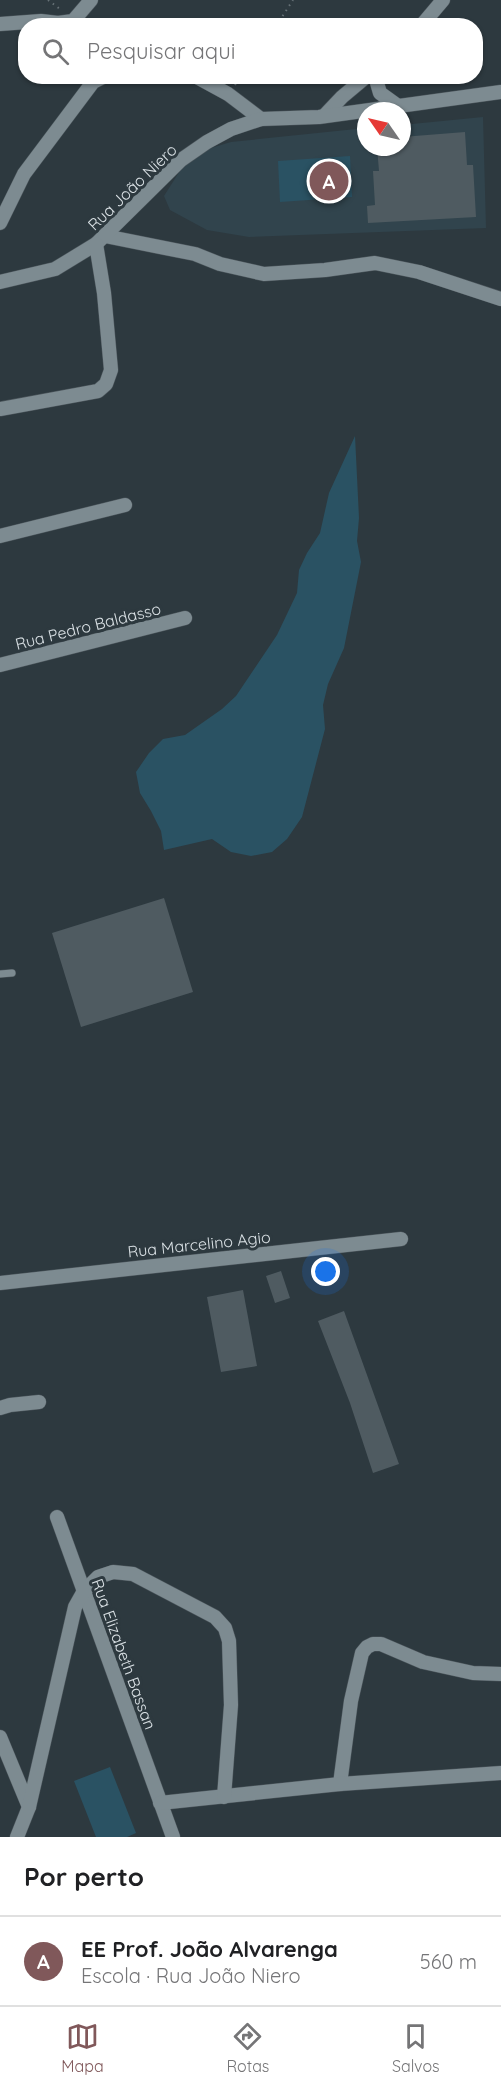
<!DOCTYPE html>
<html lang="pt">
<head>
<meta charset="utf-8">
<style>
  :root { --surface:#fff; --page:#f6f6f6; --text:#202124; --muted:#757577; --line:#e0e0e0; --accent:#80585a }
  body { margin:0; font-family:Quicksand,sans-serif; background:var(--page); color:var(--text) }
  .compass { position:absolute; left:357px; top:102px; width:54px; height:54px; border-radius:50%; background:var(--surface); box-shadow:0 2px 4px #0004; rotate:304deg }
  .you { position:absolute; left:326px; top:1272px; width:21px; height:21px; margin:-15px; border:4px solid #fff; border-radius:50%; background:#1a73e8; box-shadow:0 0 0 9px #1a73e833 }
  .badge { display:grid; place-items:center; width:39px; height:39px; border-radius:50%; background:var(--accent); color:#fff; font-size:20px; font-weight:700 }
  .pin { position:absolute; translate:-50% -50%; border:3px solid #fff; box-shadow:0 2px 6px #0006 }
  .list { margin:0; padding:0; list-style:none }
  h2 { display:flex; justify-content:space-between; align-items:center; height:78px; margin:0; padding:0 24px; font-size:26px }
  h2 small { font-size:20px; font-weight:400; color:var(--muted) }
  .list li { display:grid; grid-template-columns:39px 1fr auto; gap:18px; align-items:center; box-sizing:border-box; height:90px; padding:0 24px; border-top:2px solid var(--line) }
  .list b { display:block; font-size:22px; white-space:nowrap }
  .list p { margin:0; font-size:20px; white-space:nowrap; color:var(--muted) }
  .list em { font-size:20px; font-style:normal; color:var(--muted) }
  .icon { flex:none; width:33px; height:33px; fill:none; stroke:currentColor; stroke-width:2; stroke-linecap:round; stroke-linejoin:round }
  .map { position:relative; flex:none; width:501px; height:1837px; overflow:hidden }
  .search { position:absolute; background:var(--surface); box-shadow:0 2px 4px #0004; left:18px; right:18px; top:18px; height:66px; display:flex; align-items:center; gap:15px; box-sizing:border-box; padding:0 21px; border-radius:24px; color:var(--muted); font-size:22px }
  .sheet { height:168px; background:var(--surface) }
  nav { display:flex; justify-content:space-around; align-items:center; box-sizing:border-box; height:84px; border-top:2px solid var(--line); background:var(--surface); font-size:16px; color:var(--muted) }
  nav a { display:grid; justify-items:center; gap:3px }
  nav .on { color:var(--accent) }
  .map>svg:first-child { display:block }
  .built { fill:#31444d }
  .green { fill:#2a5263 }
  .building { fill:#4f5b61 }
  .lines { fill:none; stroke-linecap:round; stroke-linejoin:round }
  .service-casing { stroke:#4c565c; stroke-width:8 }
  .minor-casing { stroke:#4c565c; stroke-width:15 }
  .path { stroke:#677277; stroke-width:2; stroke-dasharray:1.5 4.5; stroke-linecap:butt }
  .service { stroke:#7d8b91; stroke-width:7 }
  .minor { stroke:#7d8b91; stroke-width:14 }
  .labels { text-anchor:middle; stroke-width:6; stroke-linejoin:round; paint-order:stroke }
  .street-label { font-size:16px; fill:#dbe2e6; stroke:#2d393f }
</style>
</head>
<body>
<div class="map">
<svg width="501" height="1837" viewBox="0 0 501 1837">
  <rect width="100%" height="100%" fill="#2d393f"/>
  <!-- built -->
  <polygon class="built" points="483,117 486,228 249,237 207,230 170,210 164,196 183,166 211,148 231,142 366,128 366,147 402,147 402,125"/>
  <!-- green -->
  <g class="green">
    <polygon points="350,156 352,197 280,202 278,161"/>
    <polygon points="355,436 359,518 357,541 361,562 344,648 328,684 323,705 325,729 302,817 287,839 272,852 251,856 231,852 212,839 164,850 161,831 151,811 140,793 136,772 149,753 163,739 185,735 222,709 236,696 277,635 297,593 299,570 307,553 320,533 329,493"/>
    <polygon points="110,1767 136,1833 127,1837 96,1837 74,1781"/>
  </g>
  <!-- building -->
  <g class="building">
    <polygon points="465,132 467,165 473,165 476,217 368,223 367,206 375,205 373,171 379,171 377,147 402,147 402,137"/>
    <polygon points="164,898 193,992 81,1027 52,933"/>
    <polygon points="281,1271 290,1298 275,1303 266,1276"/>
    <polygon points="243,1290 257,1366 221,1372 207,1297"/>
    <polygon points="344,1311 399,1464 373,1473 350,1403 318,1321"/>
  </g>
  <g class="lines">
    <!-- service casing -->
    <g class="service-casing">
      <polyline id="service" points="0,974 12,973"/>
    </g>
    <!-- minor casing -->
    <g class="minor-casing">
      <g id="minor">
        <polyline points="0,24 41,21 58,23 73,21 91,0"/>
        <polyline points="421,26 443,0"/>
        <polyline points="195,76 228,94 261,119"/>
        <polyline points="375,76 380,93 398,106"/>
        <polyline points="324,116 342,97 367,76"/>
        <polyline points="0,223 24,174 93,82 105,76"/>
        <polyline points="105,236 195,254 220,264 264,274 325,270 375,263 419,272 501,299"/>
        <polyline points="0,282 55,269 96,244 181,160 207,142 231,129 261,119 319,117 501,92"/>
        <polyline points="0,409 98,391 106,384 111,370 104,293 96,244"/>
        <polyline points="0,536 125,505"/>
        <polyline points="0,665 185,618"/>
        <polyline points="0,1283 401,1239"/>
        <polyline points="0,1408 10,1405 39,1402"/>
        <polyline points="57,1517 173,1837"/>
        <polyline points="0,1737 29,1807"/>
        <polyline points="340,1784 351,1701 362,1653 367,1647 373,1644 381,1644 423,1662 473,1673 501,1674"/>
        <polyline points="160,1803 340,1784 501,1773"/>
        <polyline points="17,1837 29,1807 75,1607 84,1591 98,1577 113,1572 133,1574 215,1617 225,1628 229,1641 231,1705 224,1797"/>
      </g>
    </g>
    <!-- path -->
    <g class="path">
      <polyline points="48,0 60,9"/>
      <polyline points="276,26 293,0"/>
      <polyline points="235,85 240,76"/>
    </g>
    <!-- service -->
    <use href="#service" class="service"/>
    <!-- minor -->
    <use href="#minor" class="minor"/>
  </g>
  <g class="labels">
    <!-- street labels -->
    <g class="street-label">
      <text transform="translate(132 187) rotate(-44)" y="6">Rua João Niero</text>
      <text transform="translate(88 626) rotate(-14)" y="6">Rua Pedro Baldasso</text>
      <text transform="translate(199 1244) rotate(-6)" y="6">Rua Marcelino Agio</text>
      <text transform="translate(124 1654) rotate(70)" y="6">Rua Elizabeth Bassan</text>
    </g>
  </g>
</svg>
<svg class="compass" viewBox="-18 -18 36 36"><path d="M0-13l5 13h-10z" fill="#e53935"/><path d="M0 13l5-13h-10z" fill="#757577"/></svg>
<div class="you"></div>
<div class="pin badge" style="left:329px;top:181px">A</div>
<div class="search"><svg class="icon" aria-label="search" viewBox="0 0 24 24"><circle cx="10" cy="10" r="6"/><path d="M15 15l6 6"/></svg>Pesquisar aqui</div>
</div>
<section class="sheet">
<h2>Por perto<small></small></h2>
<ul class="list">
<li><span class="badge">A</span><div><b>EE Prof. João Alvarenga</b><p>Escola · Rua João Niero</p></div><em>560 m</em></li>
</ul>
</section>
<nav>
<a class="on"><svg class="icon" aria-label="map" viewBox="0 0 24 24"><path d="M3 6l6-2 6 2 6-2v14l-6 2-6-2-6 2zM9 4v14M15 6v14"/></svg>Mapa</a>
<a><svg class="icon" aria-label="directions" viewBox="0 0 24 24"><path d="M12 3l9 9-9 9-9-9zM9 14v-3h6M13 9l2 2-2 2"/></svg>Rotas</a>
<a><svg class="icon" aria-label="saved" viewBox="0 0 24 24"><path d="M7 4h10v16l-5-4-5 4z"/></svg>Salvos</a>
</nav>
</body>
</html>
